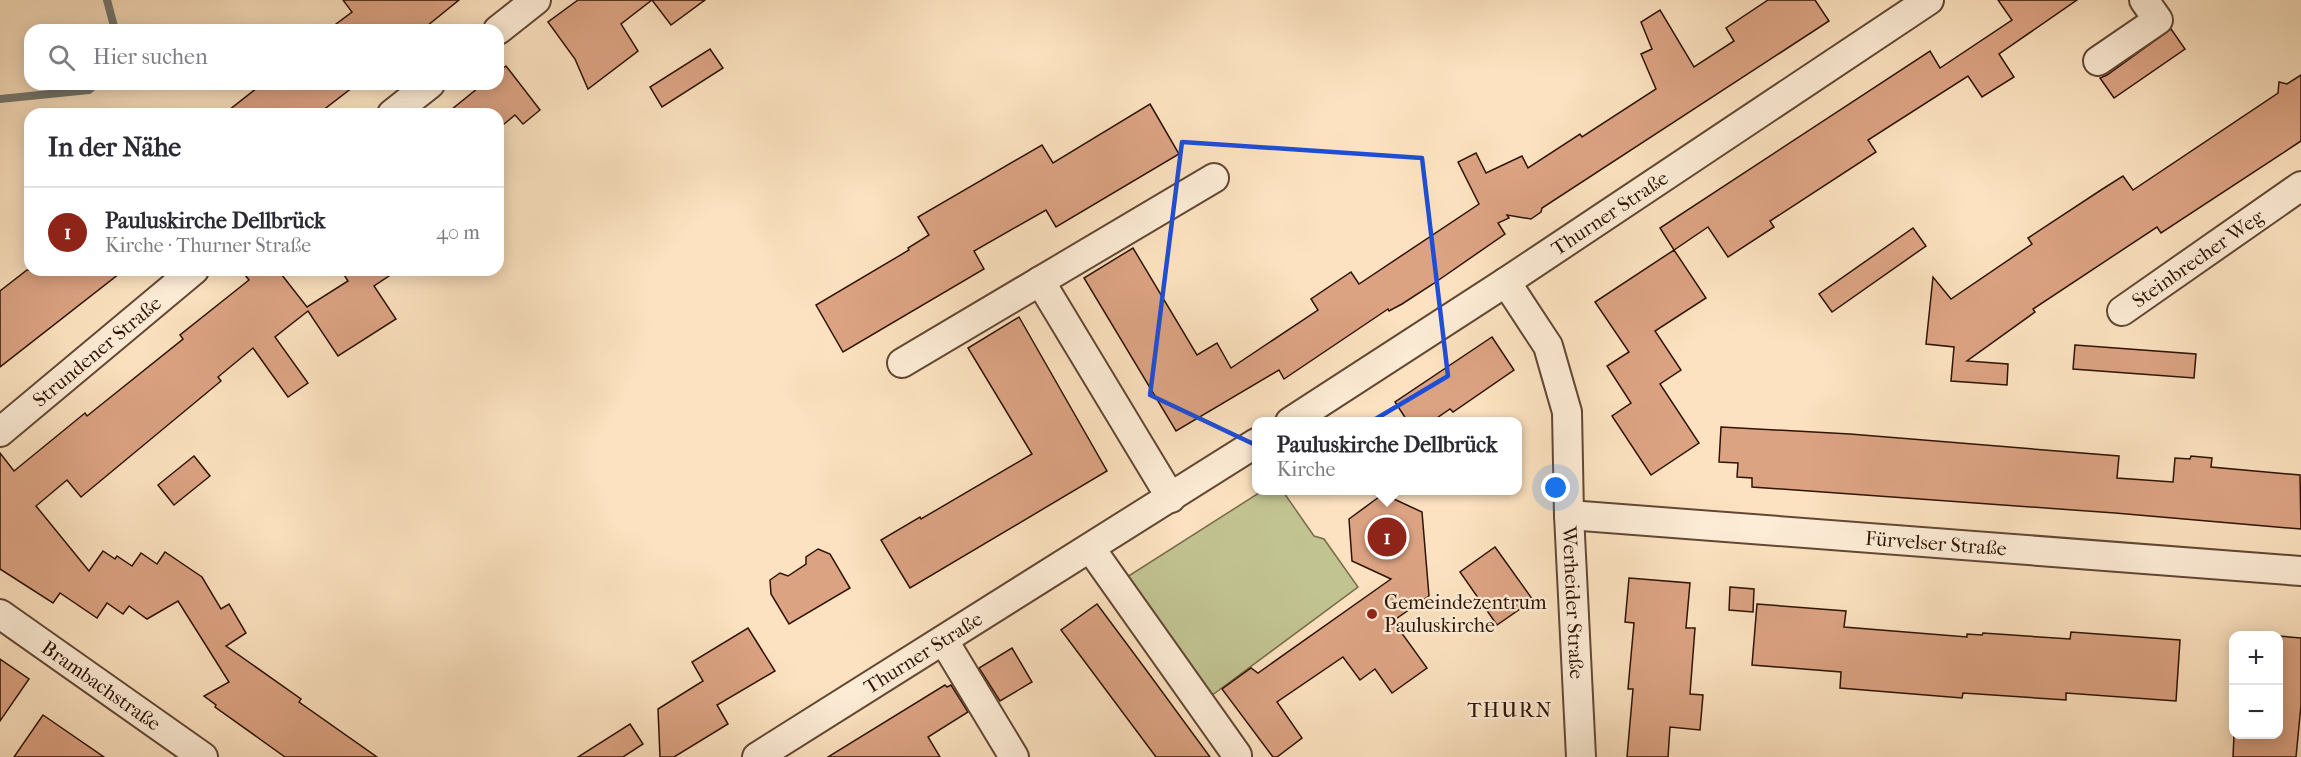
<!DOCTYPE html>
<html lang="de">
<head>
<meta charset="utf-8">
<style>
  :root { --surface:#fff; --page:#f2f2f3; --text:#2b2b33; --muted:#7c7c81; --line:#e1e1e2; --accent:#8f2418 }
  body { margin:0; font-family:"IM FELL French Canon",serif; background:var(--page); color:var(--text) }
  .controls { position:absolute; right:18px; bottom:18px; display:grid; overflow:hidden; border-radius:12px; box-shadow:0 3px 15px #0003 }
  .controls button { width:54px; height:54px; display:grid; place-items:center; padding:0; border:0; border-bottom:2px solid var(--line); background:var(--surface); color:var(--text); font:30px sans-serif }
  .you { position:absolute; left:1556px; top:488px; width:21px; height:21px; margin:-15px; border:4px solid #fff; border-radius:50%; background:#1a73e8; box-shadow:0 0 0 9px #1a73e833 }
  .badge { display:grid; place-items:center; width:39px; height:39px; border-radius:50%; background:var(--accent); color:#fff; font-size:20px; font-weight:700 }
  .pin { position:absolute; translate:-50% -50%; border:3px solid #fff; box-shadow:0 2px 6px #0006 }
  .popup { position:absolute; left:1252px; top:417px; width:270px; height:78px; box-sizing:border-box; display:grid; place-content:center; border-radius:12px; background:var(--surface); filter:drop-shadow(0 2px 4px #0005); font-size:20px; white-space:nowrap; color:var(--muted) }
  .popup b { font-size:22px; color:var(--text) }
  .popup::after { content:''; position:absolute; left:50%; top:100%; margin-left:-12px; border:12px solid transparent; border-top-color:var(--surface) }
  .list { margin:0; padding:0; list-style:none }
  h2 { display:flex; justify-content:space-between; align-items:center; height:78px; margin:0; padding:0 24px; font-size:26px }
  h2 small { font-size:20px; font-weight:400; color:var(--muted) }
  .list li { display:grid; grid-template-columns:39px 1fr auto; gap:18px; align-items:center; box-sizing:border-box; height:90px; padding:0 24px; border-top:2px solid var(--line) }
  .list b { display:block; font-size:22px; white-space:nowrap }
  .list p { margin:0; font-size:20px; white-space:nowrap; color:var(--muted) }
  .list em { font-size:20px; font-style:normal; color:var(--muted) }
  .icon { flex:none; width:33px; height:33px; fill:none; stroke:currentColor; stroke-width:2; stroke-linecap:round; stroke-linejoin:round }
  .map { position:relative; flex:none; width:2301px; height:757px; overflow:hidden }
  .search { position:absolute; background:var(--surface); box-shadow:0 3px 15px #0003; left:24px; top:24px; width:480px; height:66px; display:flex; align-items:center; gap:15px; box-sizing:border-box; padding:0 21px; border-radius:18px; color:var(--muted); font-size:22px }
  .panel { position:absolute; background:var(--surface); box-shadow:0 3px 15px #0003; left:24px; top:108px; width:480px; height:168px; border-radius:18px }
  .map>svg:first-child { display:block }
  .green { fill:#c1c391; stroke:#786b4a; stroke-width:1.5 }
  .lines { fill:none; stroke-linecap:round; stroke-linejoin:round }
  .stream { stroke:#737872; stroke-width:8 }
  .building { fill:#dca383; stroke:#2e1304; stroke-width:1.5 }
  .minor-casing { stroke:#624733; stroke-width:32 }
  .minor { stroke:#fdecd6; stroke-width:28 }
  .marked { fill:none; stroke:#1d4ed8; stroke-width:4.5; stroke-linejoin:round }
  .poi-dot { fill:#8f2418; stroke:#fdecd6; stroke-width:2 }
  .labels { text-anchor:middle; stroke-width:4.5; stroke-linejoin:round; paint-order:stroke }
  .street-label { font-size:20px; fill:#2e1304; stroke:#fdecd6 }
  .poi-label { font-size:20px; fill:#2e1304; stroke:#fdecd6; text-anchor:start }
  .neighbourhood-label { font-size:21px; letter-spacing:1.5px; fill:#2e1304; stroke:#fdecd6 }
</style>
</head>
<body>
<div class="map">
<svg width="2301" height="757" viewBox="0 0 2301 757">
  <rect width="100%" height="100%" fill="#fce2c0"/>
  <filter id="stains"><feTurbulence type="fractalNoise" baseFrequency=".00333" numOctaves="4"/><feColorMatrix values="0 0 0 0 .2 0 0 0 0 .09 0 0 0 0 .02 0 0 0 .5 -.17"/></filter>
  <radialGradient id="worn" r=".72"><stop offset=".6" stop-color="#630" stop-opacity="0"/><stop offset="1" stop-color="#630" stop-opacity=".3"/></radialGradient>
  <!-- green -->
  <polygon class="green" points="1282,490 1314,536 1324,539 1358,587 1211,696 1127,577 1262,491"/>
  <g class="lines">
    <!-- stream -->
    <g class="stream">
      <polyline points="107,0 115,30"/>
      <polyline points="0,99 89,90 96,84"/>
    </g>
  </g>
  <!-- building -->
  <g class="building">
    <polygon points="343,0 459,0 422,30 328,30 352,12"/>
    <polygon points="578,0 705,0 671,25 652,0 621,24 638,51 588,89 575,59 548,22"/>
    <polygon points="1768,0 1815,0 1829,21 1542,208 1541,212 1531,219 1507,215 1509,218 1498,223 1505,234 1433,284 1402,304 1389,311 1388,309 1284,379 1279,370 1176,431 1084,278 1133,248 1197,355 1217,343 1231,368 1318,310 1311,299 1351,272 1359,284 1479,204 1458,162 1476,153 1486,173 1522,156 1528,168 1580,134 1582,137 1656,89 1641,54 1652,49 1641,22 1660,10 1694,67 1734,41 1726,28"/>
    <polygon points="1998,0 2077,0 1999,54 2014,77 1982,97 1968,76 1868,140 1876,152 1770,221 1774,227 1728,257 1708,227 1674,250 1660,228 1930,51 1940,68 2012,20"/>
    <polygon points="2171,29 2185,49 2114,98 2100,78 2107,75"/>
    <polygon points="710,49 723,68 662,107 650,87"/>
    <polygon points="506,66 540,110 523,124 515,115 498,129 498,114 446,114 483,84 498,84 498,72"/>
    <polygon points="2301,75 2301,141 2161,233 2157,227 2033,309 2035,312 1967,361 2008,364 2007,385 1951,381 1954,347 1926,344 1933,277 1951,299 2032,244 2028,238 2101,190 2123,176 2133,190 2278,93 2279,82 2287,84"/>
    <polygon points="262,84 357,84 318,114 224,114"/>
    <polygon points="1150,104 1179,154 1056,227 1046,210 974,251 984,269 843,352 816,305 909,250 908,248 929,235 918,217 1042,145 1053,163"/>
    <polygon points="1913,228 1926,246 1832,312 1819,294"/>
    <polygon points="1674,250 1706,298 1655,331 1681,370 1660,384 1699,443 1651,475 1612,416 1631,403 1607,366 1629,352 1595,302"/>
    <polygon points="27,270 124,270 0,367 0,291"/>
    <polygon points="241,270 278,270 307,307 348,281 341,270 398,270 374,286 396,319 338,356 308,311 275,337 308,383 288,397 253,348 218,377 221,381 81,497 67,480 36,506 89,571 103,551 115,559 117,556 132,566 141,553 157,564 165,552 202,577 221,609 229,604 246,633 226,646 301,699 299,702 377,757 285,757 215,707 216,705 204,696 229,682 178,601 147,619 129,606 123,614 107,603 97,618 60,593 53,603 0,569 0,453 14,471 85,413 87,416 183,339 180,335 249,280"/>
    <polygon points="1019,317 1107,471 910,588 881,540 920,517 921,519 1032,454 968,348"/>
    <polygon points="1492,337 1514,370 1453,412 1450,409 1431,422 1408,422 1395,402"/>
    <polygon points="2075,345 2196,354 2194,378 2073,369"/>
    <polygon points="1721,427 1850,434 2119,456 2117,478 2173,482 2175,458 2190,459 2191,456 2212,458 2211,467 2300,475 2301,529 2115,513 1752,487 1752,478 1737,477 1738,463 1719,462"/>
    <polygon points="194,456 210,476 174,505 158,485"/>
    <polygon points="1383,494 1422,512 1429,596 1393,621 1427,668 1392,693 1375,669 1360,680 1343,657 1277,702 1302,738 1277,757 1273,757 1222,689 1251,668 1258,673 1391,579 1352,561 1349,519"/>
    <polygon points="1495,547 1533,600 1497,625 1460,572"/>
    <polygon points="818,549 830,554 850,588 789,624 771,594 770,580 780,573 788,576 806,564 806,557"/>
    <polygon points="1629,578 1690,583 1686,628 1695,628 1690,694 1703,695 1700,730 1670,727 1668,757 1627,757 1633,689 1628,689 1634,623 1625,622"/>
    <polygon points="1730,587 1754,589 1753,612 1729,610"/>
    <polygon points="1097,604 1141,663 1210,757 1156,757 1085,662 1061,630"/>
    <polygon points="1757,604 1846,611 1844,627 1967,637 1967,634 1982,635 1983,633 2070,639 2071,632 2180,640 2176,701 2066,693 2066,700 1963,693 1962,698 1840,688 1841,672 1752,665"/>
    <polygon points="748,628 775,671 717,705 728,724 674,757 660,757 658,709 703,681 692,662"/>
    <polygon points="2278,636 2301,638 2301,705 2296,757 2233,757 2234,735 2278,735"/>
    <polygon points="1012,648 1032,682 1000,701 979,668"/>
    <polygon points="0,659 29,679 0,721"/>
    <polygon points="945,685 947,687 951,685 968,712 928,737 940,757 828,757"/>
    <polygon points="43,715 104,757 14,757"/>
    <polygon points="630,724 643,744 623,757 578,757"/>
  </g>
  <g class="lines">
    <!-- minor casing -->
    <g class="minor-casing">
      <g id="minor">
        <polyline points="498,30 536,0"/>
        <polyline points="2098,61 2158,20 2144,0"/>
        <polyline points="392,114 430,84"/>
        <polyline points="1040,281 1171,498"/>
        <path id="s1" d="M1506,282L1548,346L1567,412L1569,515L1581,757"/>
        <path id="s2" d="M2122,311L2301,186"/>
        <polyline points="902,363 1214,178"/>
        <path id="s3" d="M1290,422L1506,282L1929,0"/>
        <path id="s4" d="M0,432L194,270"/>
        <path id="s5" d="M1569,515L2301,571"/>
        <polyline points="1091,549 1237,755"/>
        <path id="s6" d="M0,614L203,757"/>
        <polyline points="944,641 1014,757"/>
        <path id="s7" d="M757,757L1256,443"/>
      </g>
    </g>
    <!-- minor -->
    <use href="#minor" class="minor"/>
  </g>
  <!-- marked area -->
  <path class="marked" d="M1182,142L1422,158L1448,376L1298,465L1150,395Z"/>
  <!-- markers -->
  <circle class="poi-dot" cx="1372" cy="614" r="6"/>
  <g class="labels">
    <!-- street labels -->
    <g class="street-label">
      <text dy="7" stroke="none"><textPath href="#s3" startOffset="382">Thurner Straße</textPath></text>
      <text dy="7" stroke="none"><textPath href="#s2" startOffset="92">Steinbrecher Weg</textPath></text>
      <text dy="7" stroke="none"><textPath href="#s4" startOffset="126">Strundener Straße</textPath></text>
      <text dy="7" stroke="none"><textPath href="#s5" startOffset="368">Fürvelser Straße</textPath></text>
      <text dy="7" stroke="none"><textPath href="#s1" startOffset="336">Werheider Straße</textPath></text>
      <text dy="7" stroke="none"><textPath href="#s7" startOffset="196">Thurner Straße</textPath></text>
      <text dy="7" stroke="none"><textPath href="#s6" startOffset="124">Brambachstraße</textPath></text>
    </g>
    <!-- poi labels -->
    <g class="poi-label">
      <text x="1384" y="609">Gemeindezentrum<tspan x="1384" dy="23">Pauluskirche</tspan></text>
    </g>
    <!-- neighbourhood labels -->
    <g class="neighbourhood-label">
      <text x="1510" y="717">THURN</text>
    </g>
  </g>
  <rect width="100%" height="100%" filter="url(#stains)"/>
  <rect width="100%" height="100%" fill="url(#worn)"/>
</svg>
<div class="controls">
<button>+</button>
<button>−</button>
</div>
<div class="you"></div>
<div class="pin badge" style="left:1387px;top:537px">1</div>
<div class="popup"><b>Pauluskirche Dellbrück</b>Kirche</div>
<div class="search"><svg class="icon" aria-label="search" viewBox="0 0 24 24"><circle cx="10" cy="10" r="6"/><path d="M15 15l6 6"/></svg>Hier suchen</div>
<section class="panel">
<h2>In der Nähe<small></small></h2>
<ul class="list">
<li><span class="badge">1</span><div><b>Pauluskirche Dellbrück</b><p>Kirche · Thurner Straße</p></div><em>40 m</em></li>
</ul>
</section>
</div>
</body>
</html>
